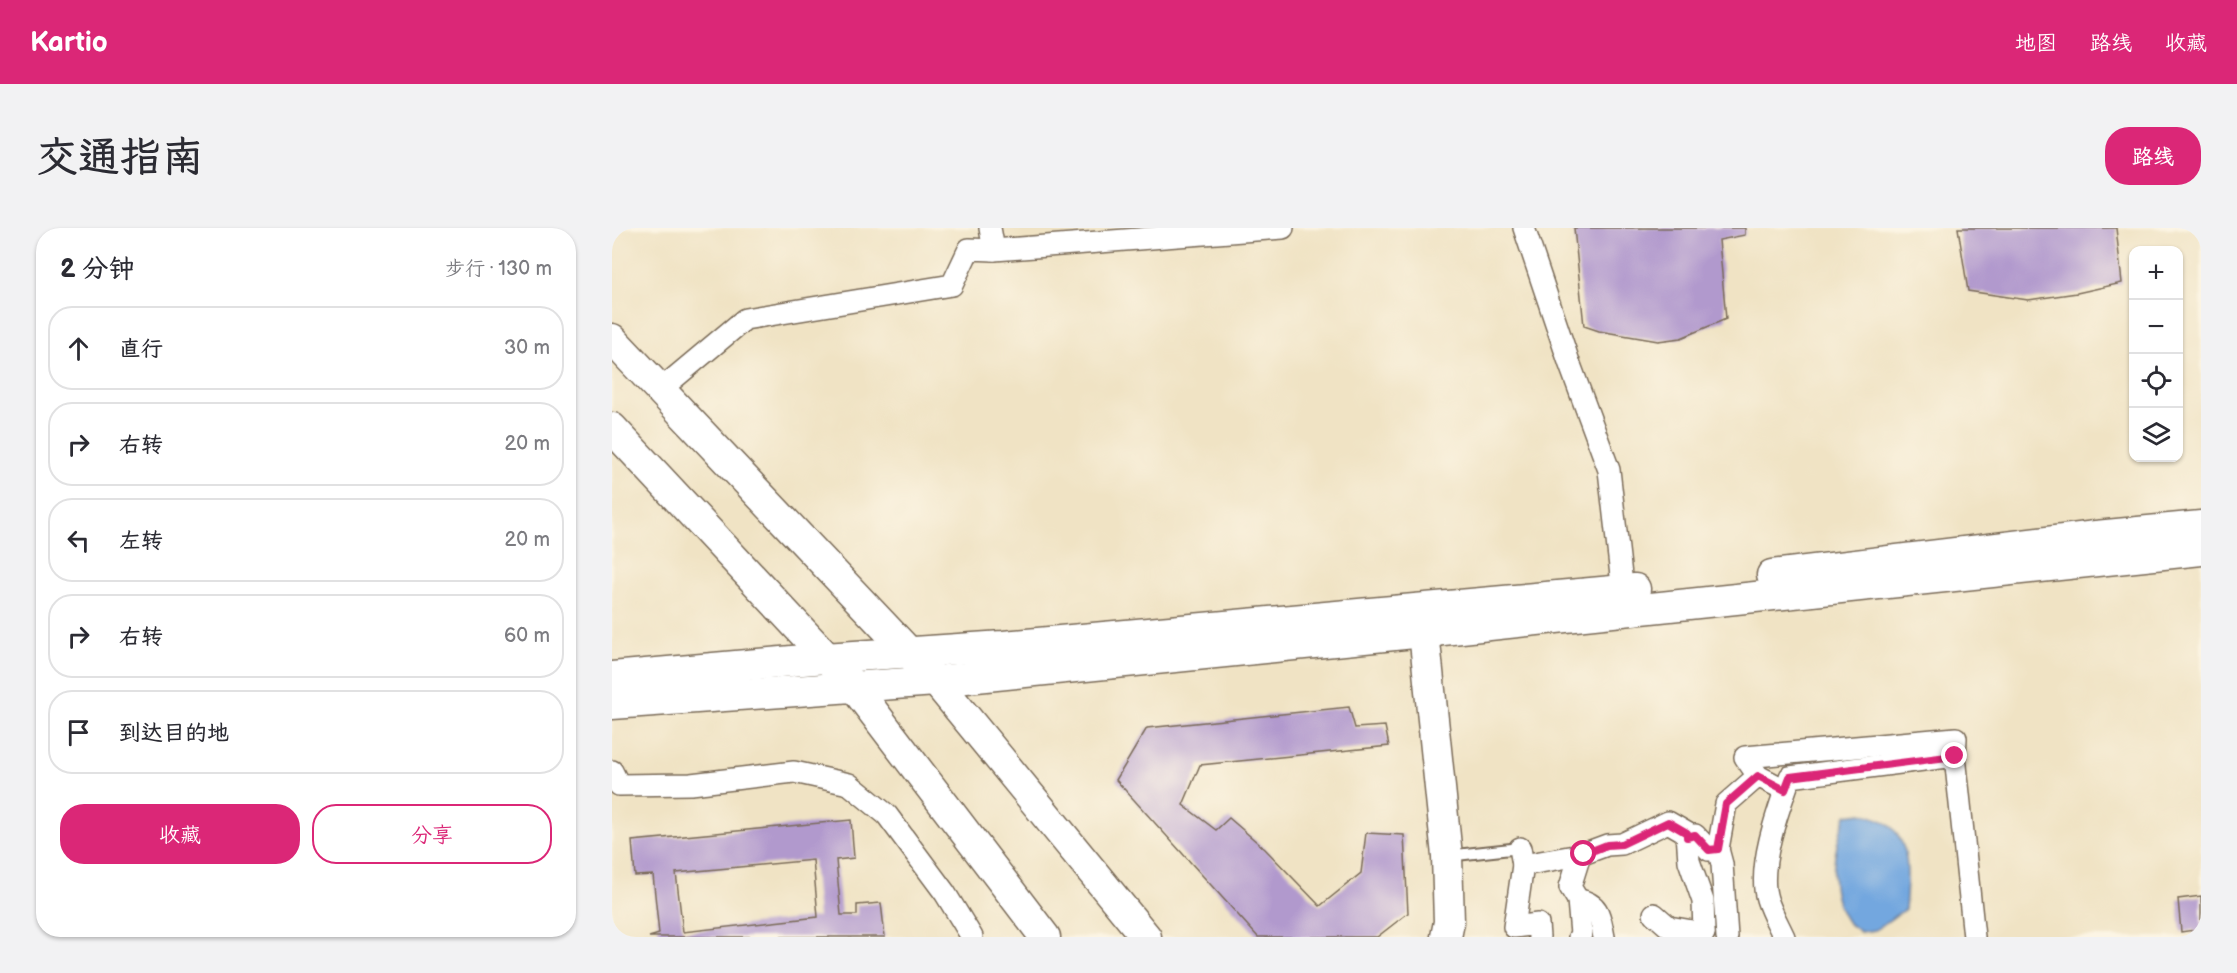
<!DOCTYPE html>
<html lang="zh">
<head>
<meta charset="utf-8">
<style>
  :root { --surface:#fff; --page:#f2f2f3; --text:#2b2b33; --muted:#7c7c81; --line:#e1e1e2; --accent:#db2777 }
  body { margin:0; font-family:"Balsamiq Sans","LXGW WenKai TC",sans-serif; background:var(--page); color:var(--text) }
  .controls { position:absolute; right:18px; top:18px; display:grid; overflow:hidden; border-radius:12px; box-shadow:0 2px 4px #0004 }
  .controls button { width:54px; height:54px; display:grid; place-items:center; padding:0; border:0; border-bottom:2px solid var(--line); background:var(--surface); color:var(--text); font:30px sans-serif }
  .stop { position:absolute; width:18px; height:18px; margin:-14px; border:4px solid #db2777; border-radius:50%; background:#fff }
  .stop.end { background:#db2777; border-color:#fff; box-shadow:0 2px 6px #0008 }
  .list { margin:0; padding:0; list-style:none }
  h2 { display:flex; justify-content:space-between; align-items:center; height:78px; margin:0; padding:0 24px; font-size:26px }
  h2 small { font-size:20px; font-weight:400; color:var(--muted) }
  .list li { display:grid; grid-template-columns:39px 1fr auto; gap:18px; align-items:center; box-sizing:border-box; height:84px; margin:0 12px 12px; padding:0 12px; border:2px solid var(--line); border-radius:24px }
  .list b { display:block; font-size:22px; white-space:nowrap }
  .list em { font-size:20px; font-style:normal; color:var(--muted) }
  .actions { display:flex; gap:12px; padding:18px 24px }
  .actions a { flex:1; padding:14px 0; border:2px solid var(--accent); border-radius:24px; text-align:center; font-size:21px; color:var(--accent) }
  .actions .main { background:var(--accent); color:#fff }
  .icon { flex:none; width:33px; height:33px; fill:none; stroke:currentColor; stroke-width:2; stroke-linecap:round; stroke-linejoin:round }
  .map { position:relative; flex:none; width:1589px; height:709px; overflow:hidden; border-radius:24px }
  header { display:flex; align-items:center; gap:36px; box-sizing:border-box; height:84px; padding:0 30px; background:var(--accent); color:#fff }
  header strong { font-size:28px }
  nav { display:flex; gap:33px; margin-inline-start:auto; font-size:21px }
  .intro { display:flex; align-items:center; justify-content:space-between; box-sizing:border-box; height:144px; padding:0 36px }
  h1 { margin:0; font-size:42px }
  .button { padding:15px 27px; border-radius:24px; background:var(--accent); color:#fff; font-size:21px; font-weight:700 }
  main { display:flex; gap:36px; padding:0 36px }
  aside { flex:1; background:var(--surface); border-radius:24px; box-shadow:0 2px 4px #0004 }
  .map>svg:first-child { display:block }
  .water { fill:#73a7df; stroke:#57687e; stroke-width:1.5 }
  .building { fill:#b199cd; fill-rule:evenodd }
  .lines { fill:none; stroke-linecap:round; stroke-linejoin:round }
  .lane-casing { stroke:#7a6b58; stroke-width:14 }
  .street-casing { stroke:#7a6b58; stroke-width:24 }
  .secondary-casing { stroke:#7a6b58; stroke-width:33 }
  .lane { stroke:#fff; stroke-width:10 }
  .street { stroke:#fff; stroke-width:21 }
  .secondary { stroke:#fff; stroke-width:30 }
  .route { stroke:#db2777; stroke-width:8 }
</style>
</head>
<body>
<header>
<strong>Kartio</strong>
<nav><a>地图</a><a>路线</a><a>收藏</a></nav>
</header>
<div class="intro"><h1>交通指南</h1><a class="button">路线</a></div>
<main>
<aside>
<h2>2 分钟<small>步行 · 130 m</small></h2>
<ul class="list">
<li><svg class="icon" aria-label="ahead" viewBox="0 0 24 24"><path d="M12 20V5M6 11l6-6 6 6"/></svg><div><b>直行</b></div><em>30 m</em></li>
<li><svg class="icon" aria-label="right" viewBox="0 0 24 24"><path d="M7 20v-9h11M14 6l5 5-5 5"/></svg><div><b>右转</b></div><em>20 m</em></li>
<li><svg class="icon" aria-label="left" viewBox="0 0 24 24"><path d="M17 20v-9H6M10 6l-5 5 5 5"/></svg><div><b>左转</b></div><em>20 m</em></li>
<li><svg class="icon" aria-label="right" viewBox="0 0 24 24"><path d="M7 20v-9h11M14 6l5 5-5 5"/></svg><div><b>右转</b></div><em>60 m</em></li>
<li><svg class="icon" aria-label="arrive" viewBox="0 0 24 24"><path d="M6 21V4h12l-3 4 3 4H6"/></svg><div><b>到达目的地</b></div></li>
</ul>
<div class="actions"><a class="main">收藏</a><a>分享</a></div>
</aside>
<div class="map">
<svg width="1589" height="709" viewBox="0 0 1589 709">
  <rect width="100%" height="100%" fill="#fcf5e5"/>
  <filter id="ink" filterUnits="userSpaceOnUse"><feTurbulence type="fractalNoise" baseFrequency=".0167" numOctaves="2"/><feDisplacementMap in="SourceGraphic" scale="12" xChannelSelector="R" yChannelSelector="G"/><feConvolveMatrix kernelMatrix="1 2 1 2 8 2 1 2 1" color-interpolation-filters="sRGB"/></filter>
  <filter id="wash" filterUnits="userSpaceOnUse"><feTurbulence type="fractalNoise" baseFrequency=".008" numOctaves="4" result="noise"/><feDisplacementMap in="SourceGraphic" scale="24" xChannelSelector="R" yChannelSelector="G"/><feGaussianBlur stdDeviation="1.35" result="paint"/><feColorMatrix in="noise" values="0 0 0 0 0 0 0 0 0 0 0 0 0 0 0 0 0 1.4 0 .05"/><feComposite in="paint" operator="in"/></filter>
  <g filter="url(#wash)">
    <rect width="100%" height="100%" fill="#f0e3c4"/>
    <!-- water -->
    <path class="water" d="M1250,585C1258,588 1269,591 1276,596C1301,616 1295,654 1293,681L1263,702L1248,704C1244,700 1237,697 1234,692C1213,660 1222,620 1234,587Z"/>
    <g id="blocks">
      <!-- building -->
      <g class="building">
        <polygon points="962,0 1133,0 1133,7 1107,12 1114,91 1069,110 1046,113 987,103 972,98"/>
        <polygon points="1346,0 1504,0 1510,55 1465,65 1416,72 1356,63"/>
        <polygon points="737,479 743,500 773,498 777,518 588,537 571,577 604,602 617,590 653,621 708,678 749,645 754,605 792,607 796,685 765,709 646,709 504,552 535,500"/>
        <path d="M239,592L242,630L224,632L229,687H245V677L269,675L273,709H37L47,706L41,647L23,648L20,613ZM201,632L206,689L71,704L64,645Z"/>
        <polygon points="1589,668 1589,709 1582,709 1582,702 1569,704 1566,671"/>
      </g>
    </g>
  </g>
  <g filter="url(#ink)">
    <use href="#blocks" fill-opacity="0" stroke="#7a6b58" stroke-width="1.5"/>
    <g class="lines">
      <!-- lane casing -->
      <g class="lane-casing">
        <polyline id="lane" points="835,628 908,620"/>
      </g>
      <!-- street casing -->
      <g class="street-casing">
        <g id="street">
          <polyline points="378,0 382,22"/>
          <polyline points="912,0 957,134 997,242 1012,374"/>
          <polyline points="48,162 133,91 340,57 357,21 382,22 671,0"/>
          <polyline points="0,543 7,557 79,556 182,544 237,556 275,587 333,665 360,709"/>
          <polyline points="1173,562 1146,548 1133,529 1344,510 1343,528"/>
          <polyline points="1075,609 1083,607 1097,622 1106,621 1110,636 1115,709"/>
          <polyline points="908,620 911,637 968,627 995,617 1010,616 1056,594 1075,605 1077,633 1091,673 1092,705 1089,709"/>
          <polyline points="1106,621 1114,576 1146,548"/>
          <polyline points="911,637 902,699 926,696 927,709"/>
          <path d="M966,672C988,675 988,690 992,709"/>
          <polyline points="1042,686 1057,699 1092,705"/>
          <polyline points="967,709 969,706 966,672 958,659 968,627"/>
          <path d="M1172,709C1166,696 1159,684 1155,671C1145,639 1167,580 1178,549L1343,528L1362,709"/>
        </g>
      </g>
      <!-- secondary casing -->
      <g class="secondary-casing">
        <g id="secondary">
          <polyline points="0,111 324,453 534,709"/>
          <polyline points="0,200 243,460 433,709"/>
          <polyline points="1160,347 1484,308 1589,298"/>
          <polyline points="812,404 835,628 837,694 834,709"/>
          <polyline points="0,449 213,430 391,418 1023,361"/>
          <polyline points="0,476 324,453 812,404 1589,322"/>
        </g>
      </g>
      <!-- lane -->
      <use href="#lane" class="lane"/>
      <!-- street -->
      <use href="#street" class="street"/>
      <!-- secondary -->
      <use href="#secondary" class="secondary"/>
    </g>
  </g>
  <g class="lines" filter="url(#ink)">
    <!-- route -->
    <polyline class="route" points="972,626 995,617 1010,616 1056,594 1075,605 1075,609 1083,607 1097,622 1106,621 1114,576 1146,548 1173,562 1178,549 1343,528"/>
  </g>
</svg>
<div class="controls">
<button>+</button>
<button>−</button>
<button><svg class="icon" aria-label="locate" viewBox="0 0 24 24"><circle cx="12" cy="12" r="6"/><path d="M12 2v4M12 18v4M2 12h4M18 12h4"/></svg></button>
<button><svg class="icon" aria-label="layers" viewBox="0 0 24 24"><path d="M12 4l9 5-9 5-9-5zM3 14l9 5 9-5"/></svg></button>
</div>
<div class="stop" style="left:972px;top:626px"></div>
<div class="stop end" style="left:1343px;top:528px"></div>
</div>
</main>
</body>
</html>
